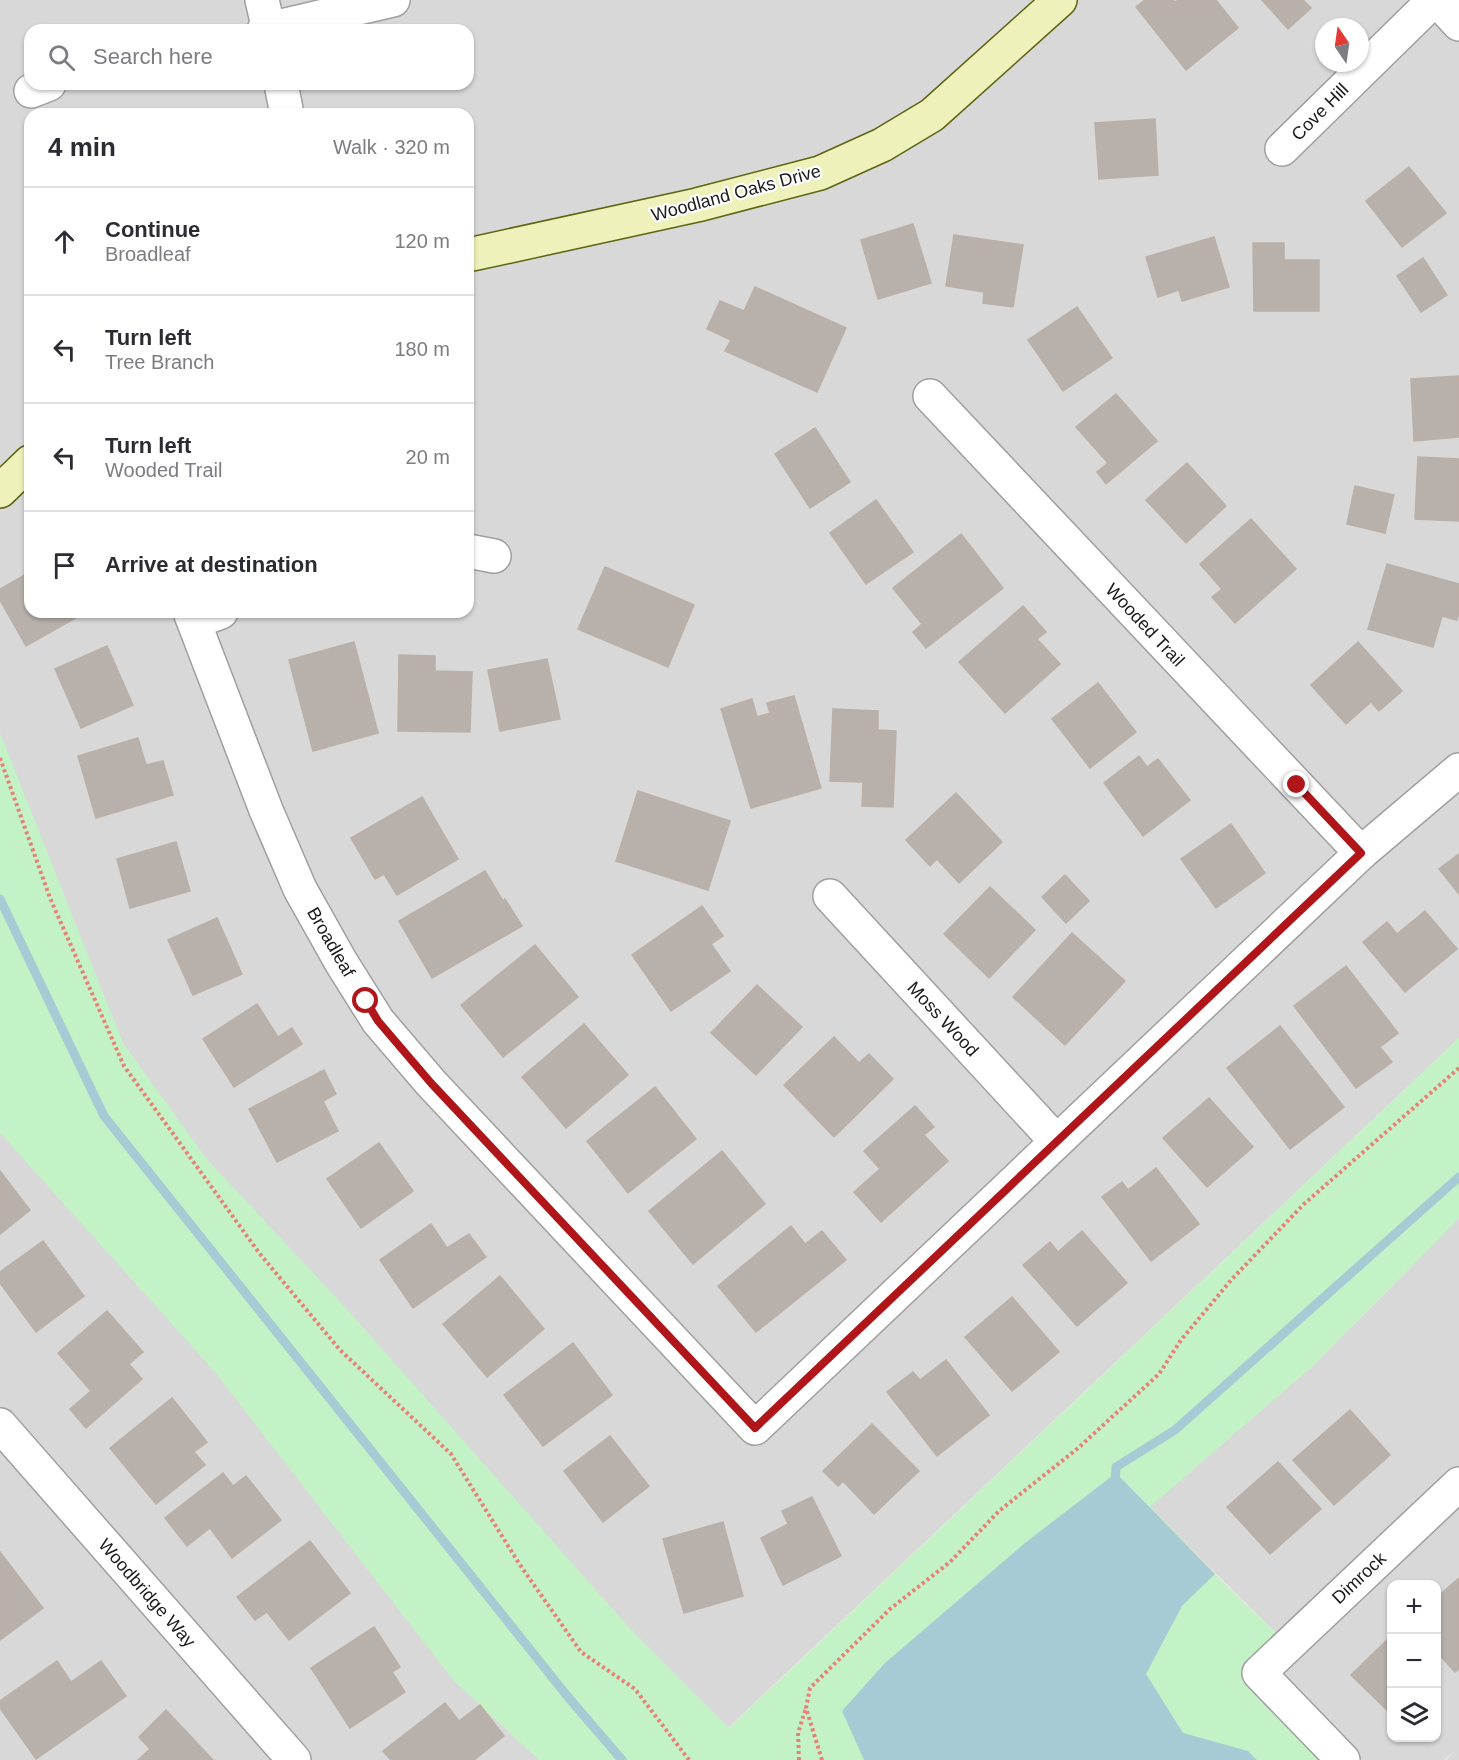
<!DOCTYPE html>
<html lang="en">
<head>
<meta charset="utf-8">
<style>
  :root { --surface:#fff; --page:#f2f2f3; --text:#2b2b33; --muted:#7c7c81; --line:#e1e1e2 }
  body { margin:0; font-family:Arial,sans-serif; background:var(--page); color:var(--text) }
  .controls { position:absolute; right:18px; bottom:18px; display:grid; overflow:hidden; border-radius:12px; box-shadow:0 2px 4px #0004 }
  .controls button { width:54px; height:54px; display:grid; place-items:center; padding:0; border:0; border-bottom:2px solid var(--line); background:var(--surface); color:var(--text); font:30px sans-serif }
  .compass { position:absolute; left:1315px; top:18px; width:54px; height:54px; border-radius:50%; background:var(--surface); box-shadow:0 2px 4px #0004; rotate:347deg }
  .stop { position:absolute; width:18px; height:18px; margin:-14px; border:4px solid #b01619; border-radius:50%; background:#fff }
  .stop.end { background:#b01619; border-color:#fff; box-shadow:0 2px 6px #0008 }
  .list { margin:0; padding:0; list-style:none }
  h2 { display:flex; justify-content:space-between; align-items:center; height:78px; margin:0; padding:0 24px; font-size:26px }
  h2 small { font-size:20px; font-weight:400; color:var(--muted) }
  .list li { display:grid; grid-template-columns:39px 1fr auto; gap:18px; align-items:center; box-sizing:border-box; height:108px; padding:0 24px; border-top:2px solid var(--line) }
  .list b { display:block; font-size:22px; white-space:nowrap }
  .list p { margin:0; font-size:20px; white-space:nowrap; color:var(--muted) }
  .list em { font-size:20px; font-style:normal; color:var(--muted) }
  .icon { flex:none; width:33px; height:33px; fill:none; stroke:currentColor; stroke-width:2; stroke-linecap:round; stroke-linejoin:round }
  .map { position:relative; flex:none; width:1459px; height:1760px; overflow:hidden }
  .search { position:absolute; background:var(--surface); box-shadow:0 2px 4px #0004; left:24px; top:24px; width:450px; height:66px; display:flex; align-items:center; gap:15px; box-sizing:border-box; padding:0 21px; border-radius:18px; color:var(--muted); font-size:22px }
  .panel { position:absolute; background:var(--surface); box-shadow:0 2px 4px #0004; left:24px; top:108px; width:450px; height:510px; border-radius:18px }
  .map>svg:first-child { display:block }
  .residential { fill:#d9d8d8; fill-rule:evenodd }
  .park { fill:#c2f2c5 }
  .water { fill:#a6cbd5 }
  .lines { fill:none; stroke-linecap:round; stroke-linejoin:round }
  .stream { stroke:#a6cbd5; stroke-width:9 }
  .building { fill:#b8b1ab; stroke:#bbafa6; stroke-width:1.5 }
  .street-casing { stroke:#9f9f9f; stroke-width:36 }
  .secondary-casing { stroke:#5c6410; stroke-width:36 }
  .path { stroke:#e97f75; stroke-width:4; stroke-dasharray:3 3; stroke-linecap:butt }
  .street { stroke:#fff; stroke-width:33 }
  .secondary { stroke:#eff1ba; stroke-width:33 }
  .route { stroke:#b01619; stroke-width:8 }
  .labels { text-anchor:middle; stroke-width:4.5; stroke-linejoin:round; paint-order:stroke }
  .street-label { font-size:18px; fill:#1b1b1b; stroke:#fff }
</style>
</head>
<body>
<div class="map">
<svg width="1459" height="1760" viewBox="0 0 1459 1760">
  <rect width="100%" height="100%" fill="#ebe8e1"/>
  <!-- residential -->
  <g class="residential">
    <path d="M0,0H1459V1038L694,1760H0ZM1324,27H1360V63H1324ZM30,30H468V84H30ZM30,114H468V612H30Z"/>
    <path d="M1459,1218V1760H1446L1456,1750L1444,1760H1342L1259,1673L1288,1645L1149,1507L1315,1364ZM1392,1584H1436V1738H1392Z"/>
  </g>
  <!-- park -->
  <polygon class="park" points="0,733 123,1043 206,1158 345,1307 626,1624 729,1728 1459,1038 1459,1218 1315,1364 1150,1507 1215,1574 1288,1645 1260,1672 1343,1760 539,1760 453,1680 214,1371 0,1133"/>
  <!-- water -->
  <polygon class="water" points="1116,1473 1215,1574 1182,1606 1146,1674 1183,1733 1248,1751 1257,1760 864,1760 842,1711 885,1663 1025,1543"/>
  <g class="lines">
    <!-- stream -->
    <g class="stream">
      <polyline points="0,899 104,1116 568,1697 622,1760"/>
      <polyline points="1115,1485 1116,1467 1175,1430 1459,1177"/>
    </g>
  </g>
  <!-- building -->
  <g class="building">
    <polygon points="1145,0 1173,0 1175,2 1179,0 1216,0 1238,28 1186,70 1136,7"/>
    <polygon points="1262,0 1303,0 1311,8 1288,29"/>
    <polygon points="1155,119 1158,175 1099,179 1095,123"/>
    <polygon points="1409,167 1446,213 1402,247 1366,201"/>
    <polygon points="913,224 931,283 878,299 861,240"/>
    <polygon points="954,235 1023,245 1013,307 983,303 984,292 946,286"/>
    <polygon points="1214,237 1229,287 1182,301 1179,290 1158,297 1146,257"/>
    <polygon points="1253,243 1284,243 1284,260 1319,260 1319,311 1254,311"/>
    <polygon points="1423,258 1447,295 1421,312 1397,276"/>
    <polygon points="755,287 846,328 817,392 725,351 731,340 707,329 720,301 744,311"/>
    <polygon points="1077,307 1112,358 1063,391 1028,340"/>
    <polygon points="1459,376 1459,437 1414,441 1411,379"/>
    <polygon points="1116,394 1157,441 1106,484 1097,472 1108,463 1076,427"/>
    <polygon points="815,428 850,482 810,508 775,454"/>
    <polygon points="1418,457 1459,459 1459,521 1415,519"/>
    <polygon points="1187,463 1226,506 1186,543 1146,500"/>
    <polygon points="1355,486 1394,495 1385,533 1347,524"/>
    <polygon points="876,500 913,552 866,584 830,533"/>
    <polygon points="1251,519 1296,569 1235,623 1212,597 1222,589 1200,564"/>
    <polygon points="961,534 1003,588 926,648 913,632 922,624 893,588"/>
    <polygon points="1387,564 1459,584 1459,612 1457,620 1442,616 1433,647 1368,629"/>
    <polygon points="605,567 694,605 668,667 578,629"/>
    <polygon points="30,572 30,612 86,612 26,646 0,600 0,589"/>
    <polygon points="1023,606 1046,632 1037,639 1060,664 1005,713 959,662"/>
    <polygon points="354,642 378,733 313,751 289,660"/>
    <polygon points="1358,642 1402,691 1379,711 1371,702 1346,724 1311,685"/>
    <polygon points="107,646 133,705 81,728 55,669"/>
    <polygon points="399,655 435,656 435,671 472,672 470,732 398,731"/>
    <polygon points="547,659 560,719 500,731 488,670"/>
    <polygon points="1098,683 1136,732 1090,768 1052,719"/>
    <polygon points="794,696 821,788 751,808 721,709 752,699 757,717 770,713 767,703"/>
    <polygon points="833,709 878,711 878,730 896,731 893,807 862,806 863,782 830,781"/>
    <polygon points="138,738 146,765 163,761 173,795 96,818 78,756"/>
    <polygon points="1139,756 1147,767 1158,759 1190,800 1143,836 1104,783"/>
    <polygon points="638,791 730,821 708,890 616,861"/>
    <polygon points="956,793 1002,842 959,883 937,859 930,866 906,840"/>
    <polygon points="422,797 458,859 397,895 384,874 375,879 351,838"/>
    <polygon points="1231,824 1265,873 1216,908 1181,859"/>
    <polygon points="176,842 190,891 130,908 117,859"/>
    <polygon points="1459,854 1459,894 1439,869"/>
    <polygon points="485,871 503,901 505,899 522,926 432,978 399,921"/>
    <polygon points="1065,875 1089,901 1066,923 1042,897"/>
    <polygon points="990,887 1035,930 989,978 944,934"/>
    <polygon points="702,906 723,936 711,944 730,971 671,1011 632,955"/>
    <polygon points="1425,911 1457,949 1405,992 1363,942 1387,922 1397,934"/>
    <polygon points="217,918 242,974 193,995 168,940"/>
    <polygon points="1072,933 1125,981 1065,1045 1013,997"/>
    <polygon points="535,945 578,997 503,1057 461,1005"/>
    <polygon points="1346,966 1398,1033 1380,1047 1392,1062 1356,1088 1294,1006"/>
    <polygon points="757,985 802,1027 756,1075 711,1033"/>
    <polygon points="257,1004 278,1037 292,1028 302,1044 234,1087 203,1039"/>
    <polygon points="584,1024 628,1075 566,1128 522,1077"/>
    <polygon points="1280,1026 1344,1107 1290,1149 1227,1068"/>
    <polygon points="834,1037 859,1063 869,1054 893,1079 834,1137 784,1085"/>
    <polygon points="324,1070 336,1094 323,1101 338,1131 277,1162 249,1109"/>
    <polygon points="655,1087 696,1139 628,1193 587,1141"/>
    <polygon points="1209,1098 1253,1147 1207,1187 1163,1138"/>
    <polygon points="915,1106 934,1127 924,1135 948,1161 881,1222 854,1192 880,1169 864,1151"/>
    <polygon points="379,1143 413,1191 361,1228 327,1179"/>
    <polygon points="722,1151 765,1204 693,1264 649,1211"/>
    <polygon points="1156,1168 1199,1224 1151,1261 1102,1197 1122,1182 1128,1190"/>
    <polygon points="0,1171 30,1210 0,1234"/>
    <polygon points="431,1224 447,1248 469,1234 486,1257 413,1308 380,1260"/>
    <polygon points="791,1226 805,1244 822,1231 846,1260 756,1332 718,1286"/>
    <polygon points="1082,1231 1127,1283 1077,1326 1023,1265 1050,1242 1058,1252"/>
    <polygon points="43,1241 84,1296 36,1332 0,1283 0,1272"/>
    <polygon points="500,1276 544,1329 487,1377 443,1324"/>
    <polygon points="1012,1297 1059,1352 1012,1391 965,1337"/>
    <polygon points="107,1311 143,1352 129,1364 142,1379 86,1428 70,1409 91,1391 58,1353"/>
    <polygon points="573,1343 612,1395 543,1446 504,1395"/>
    <polygon points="946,1360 989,1415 937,1456 887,1392 913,1372 920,1380"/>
    <polygon points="172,1398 207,1442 194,1452 205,1465 156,1504 110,1448"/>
    <polygon points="1350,1410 1390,1455 1334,1505 1293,1460"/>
    <polygon points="872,1424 919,1471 874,1514 843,1481 838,1486 823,1471"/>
    <polygon points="610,1436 649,1486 603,1522 564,1471"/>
    <polygon points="1278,1462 1321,1509 1270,1554 1227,1507"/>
    <polygon points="223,1473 233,1486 246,1476 281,1520 232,1558 210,1528 187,1546 165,1518"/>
    <polygon points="812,1497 841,1556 783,1585 761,1538 788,1524 782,1511"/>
    <polygon points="723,1522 743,1596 684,1613 663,1539"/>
    <polygon points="310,1541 350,1593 289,1640 267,1612 255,1620 237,1597"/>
    <polygon points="0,1552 43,1608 0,1640"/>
    <polygon points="1459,1578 1459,1669 1455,1672 1436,1651 1436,1598"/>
    <polygon points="374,1627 400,1667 392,1672 405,1692 350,1728 311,1668"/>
    <polygon points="1392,1635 1392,1715 1351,1675"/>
    <polygon points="57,1661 71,1682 101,1661 126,1696 36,1759 0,1708 0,1701"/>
    <polygon points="445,1703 459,1721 480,1705 504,1736 474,1760 391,1760 383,1751"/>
    <polygon points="166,1710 213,1760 138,1760 150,1749 139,1737"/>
  </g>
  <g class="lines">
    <!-- street casing -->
    <g class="street-casing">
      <g id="street">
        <polyline points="262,0 269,30"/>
        <polyline points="1437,0 1459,24"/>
        <polyline points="264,30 393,0"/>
        <polyline points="281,84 287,114"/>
        <polyline points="31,91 49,84"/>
        <polyline points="1282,149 1434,0"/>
        <polyline points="930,396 1361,853"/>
        <polyline points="468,551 494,556"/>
        <polyline points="190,612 266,810 300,889 341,962 378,1021 431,1083 755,1428 1361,853 1459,770"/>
        <polyline points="194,622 221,612"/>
        <polyline points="830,896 1056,1141"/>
        <polyline points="0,1425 294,1760"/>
        <polyline points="1343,1760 1259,1673 1459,1484"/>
      </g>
    </g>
    <!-- secondary casing -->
    <g class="secondary-casing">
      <g id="secondary">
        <polyline points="468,255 697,205 820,173 882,145 932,115 1060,0"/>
        <polyline points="0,491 30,462"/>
      </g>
    </g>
    <!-- path -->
    <g class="path">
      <polyline points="0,758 50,898 124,1066 260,1254 340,1350 451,1454 520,1565 581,1652 635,1689 689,1760"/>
      <polyline points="799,1760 798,1733 806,1708"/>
      <polyline points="822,1760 806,1708 810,1688 890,1609 950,1562 999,1511 1077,1449 1159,1374 1181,1340 1232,1279 1304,1204 1459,1068"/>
    </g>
    <!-- street -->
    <use href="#street" class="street"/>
    <!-- secondary -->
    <use href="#secondary" class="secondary"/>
  </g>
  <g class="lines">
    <!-- route -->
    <polyline class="route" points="366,1001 378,1021 431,1083 755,1428 1361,853 1297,785"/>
  </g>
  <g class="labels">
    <!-- street labels -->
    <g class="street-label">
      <text transform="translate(1320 112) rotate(-45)" y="6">Cove Hill</text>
      <text transform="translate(736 193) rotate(-15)" y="6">Woodland Oaks Drive</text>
      <text transform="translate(1145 625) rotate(47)" y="6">Wooded Trail</text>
      <text transform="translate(331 942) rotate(60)" y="6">Broadleaf</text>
      <text transform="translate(943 1019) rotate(47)" y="6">Moss Wood</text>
      <text transform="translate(1359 1578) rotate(-43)" y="6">Dimrock</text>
      <text transform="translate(147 1593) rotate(49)" y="6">Woodbridge Way</text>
    </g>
  </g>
</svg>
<div class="controls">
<button>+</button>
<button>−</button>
<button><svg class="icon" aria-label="layers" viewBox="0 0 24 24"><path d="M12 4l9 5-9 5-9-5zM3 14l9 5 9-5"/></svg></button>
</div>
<svg class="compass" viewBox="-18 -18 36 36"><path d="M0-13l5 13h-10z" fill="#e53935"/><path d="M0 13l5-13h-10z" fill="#7c7c81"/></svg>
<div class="stop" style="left:366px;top:1001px"></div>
<div class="stop end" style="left:1297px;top:785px"></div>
<div class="search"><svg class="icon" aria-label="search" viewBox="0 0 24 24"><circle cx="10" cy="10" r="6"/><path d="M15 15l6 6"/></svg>Search here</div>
<section class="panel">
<h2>4 min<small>Walk · 320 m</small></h2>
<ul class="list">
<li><svg class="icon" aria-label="ahead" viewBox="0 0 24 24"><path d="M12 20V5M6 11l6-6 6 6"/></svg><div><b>Continue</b><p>Broadleaf</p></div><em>120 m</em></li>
<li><svg class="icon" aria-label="left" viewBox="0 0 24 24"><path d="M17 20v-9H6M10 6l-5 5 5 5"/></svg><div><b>Turn left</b><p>Tree Branch</p></div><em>180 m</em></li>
<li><svg class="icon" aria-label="left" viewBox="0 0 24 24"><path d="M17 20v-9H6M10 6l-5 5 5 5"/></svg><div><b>Turn left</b><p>Wooded Trail</p></div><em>20 m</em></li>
<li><svg class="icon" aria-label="arrive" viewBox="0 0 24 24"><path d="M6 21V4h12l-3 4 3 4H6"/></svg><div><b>Arrive at destination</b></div></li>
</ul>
</section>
</div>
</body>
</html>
